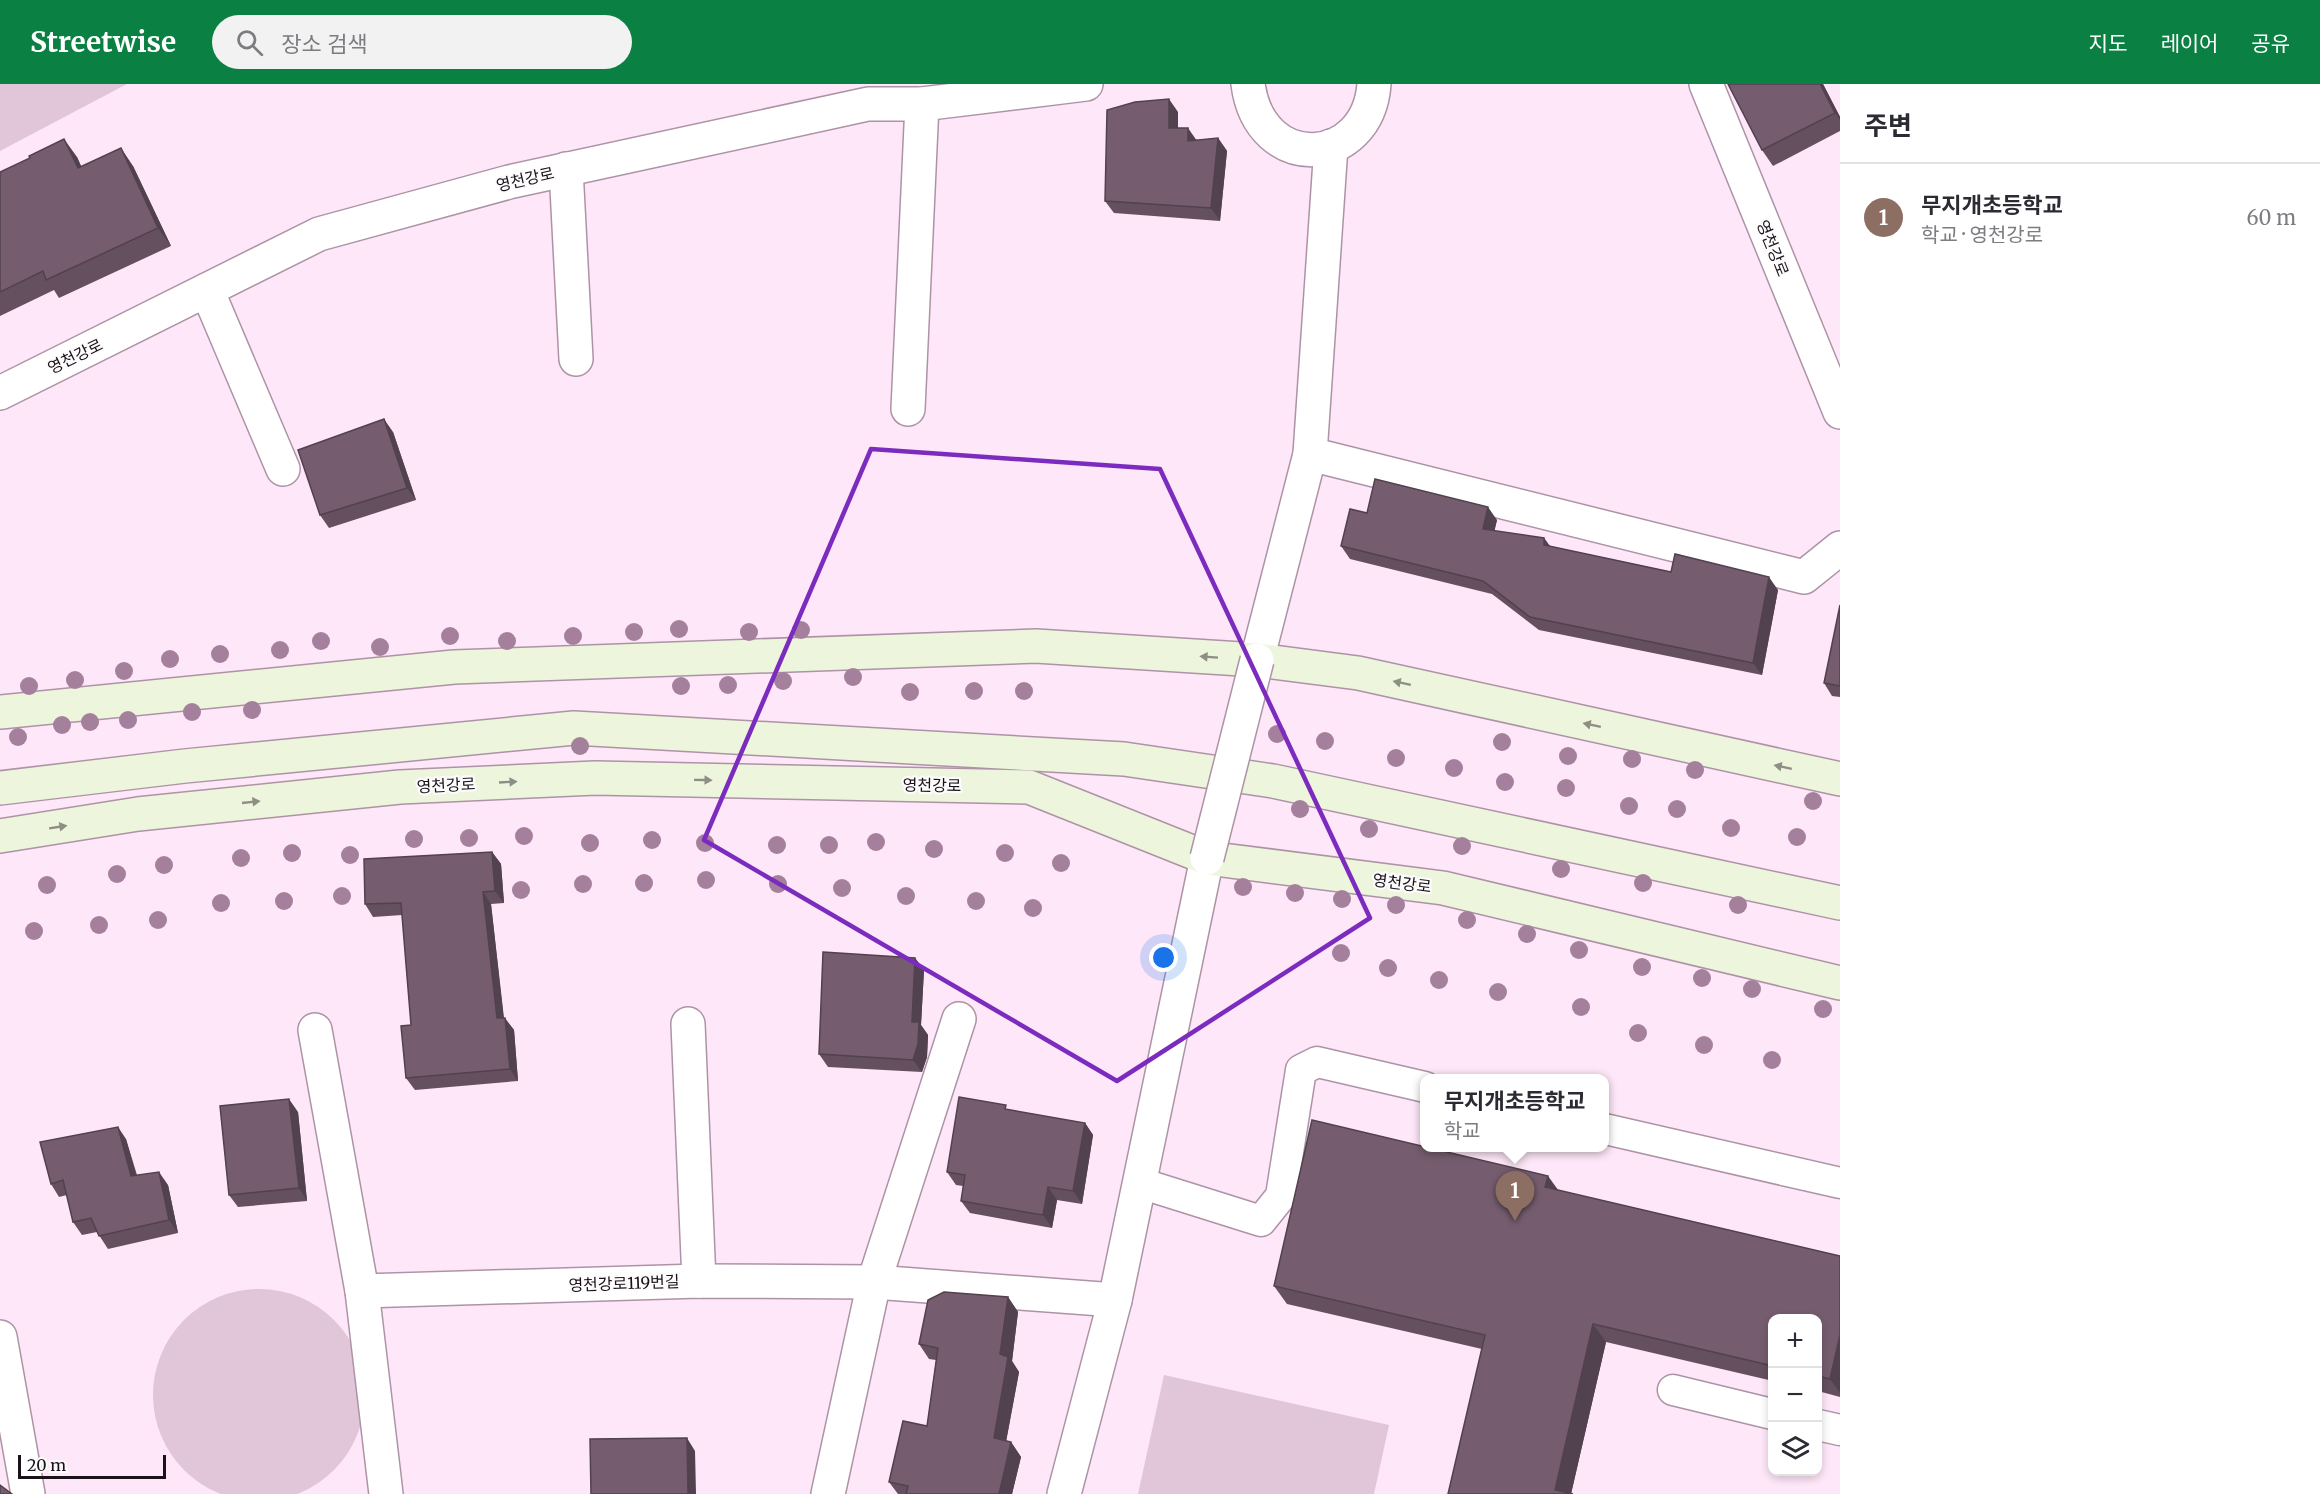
<!DOCTYPE html>
<html lang="ko">
<head>
<meta charset="utf-8">
<style>
  :root { --surface:#fff; --page:#f2f2f3; --text:#2b2b33; --muted:#7c7c81; --line:#e1e1e2; --accent:#0b8043 }
  body { margin:0; font-family:Merriweather,"Noto Sans KR",serif; background:var(--page); color:var(--text) }
  .controls { position:absolute; right:18px; bottom:18px; display:grid; overflow:hidden; border-radius:12px; box-shadow:0 3px 9px #0003 }
  .controls button { width:54px; height:54px; display:grid; place-items:center; padding:0; border:0; border-bottom:2px solid var(--line); background:var(--surface); color:var(--text); font:30px sans-serif }
  .scale { position:absolute; left:18px; bottom:15px; width:148px; box-sizing:border-box; padding-left:6px; border:3px solid #1b1119; border-top:0; font-size:16px; line-height:21px; white-space:nowrap; color:#1b1119; -webkit-text-stroke:4px #fcfcfc; paint-order:stroke }
  .you { position:absolute; left:1164px; top:874px; width:21px; height:21px; margin:-15px; border:4px solid #fff; border-radius:50%; background:#1a73e8; box-shadow:0 0 0 9px #1a73e833 }
  .badge { display:grid; place-items:center; width:39px; height:39px; border-radius:50%; background:var(--accent); color:#fff; font-size:20px; font-weight:700 }
  .pin { position:absolute; translate:-50% -50px; filter:drop-shadow(0 2px 3px #0008) }
  .pin::after { content:''; position:absolute; top:32px; width:21px; height:18px; background:inherit; clip-path:polygon(0 0,100% 0,50% 100%) }
  .popup { position:absolute; left:1420px; top:990px; width:189px; height:78px; box-sizing:border-box; display:grid; place-content:center; border-radius:12px; background:var(--surface); filter:drop-shadow(0 2px 4px #0005); font-size:20px; white-space:nowrap; color:var(--muted) }
  .popup b { font-size:22px; color:var(--text) }
  .popup::after { content:''; position:absolute; left:50%; top:100%; margin-left:-12px; border:12px solid transparent; border-top-color:var(--surface) }
  .list { margin:0; padding:0; list-style:none }
  h2 { display:flex; justify-content:space-between; align-items:center; height:78px; margin:0; padding:0 24px; font-size:26px }
  h2 small { font-size:20px; font-weight:400; color:var(--muted) }
  .list li { display:grid; grid-template-columns:39px 1fr auto; gap:18px; align-items:center; box-sizing:border-box; height:108px; padding:0 24px; border-top:2px solid var(--line) }
  .list b { display:block; font-size:22px; white-space:nowrap }
  .list p { margin:0; font-size:20px; white-space:nowrap; color:var(--muted) }
  .list em { font-size:20px; font-style:normal; color:var(--muted) }
  .icon { flex:none; width:33px; height:33px; fill:none; stroke:currentColor; stroke-width:2; stroke-linecap:round; stroke-linejoin:round }
  .map { position:relative; flex:none; width:1840px; height:1410px; overflow:hidden }
  header { display:flex; align-items:center; gap:36px; box-sizing:border-box; height:84px; padding:0 30px; background:var(--accent); color:#fff }
  header strong { font-size:28px }
  nav { display:flex; gap:33px; margin-inline-start:auto; font-size:21px }
  .search { width:420px; height:54px; background:var(--page); display:flex; align-items:center; gap:15px; box-sizing:border-box; padding:0 21px; border-radius:33px; color:var(--muted); font-size:22px }
  main { display:flex }
  aside { flex:1; background:var(--surface) }
  .map>svg:first-child { display:block }
  .green { fill:#e1c6da }
  .lines { fill:none; stroke-linecap:round; stroke-linejoin:round }
  .lane-casing { stroke:#ad93a6; stroke-width:33 }
  .street-casing { stroke:#ad93a6; stroke-width:36 }
  .secondary-casing { stroke:#ad93a6; stroke-width:36 }
  .lane { stroke:#fff; stroke-width:30 }
  .street { stroke:#fff; stroke-width:33 }
  .secondary { stroke:#edf5dc; stroke-width:33 }
  .street-bridge-casing { stroke:#ad93a6; stroke-width:36; stroke-linecap:butt }
  .street-bridge { stroke:#fff; stroke-width:33 }
  .tree { fill:#a4809c }
  .wall { fill:#65505f }
  .shaded-wall { fill:#52414e }
  .building { fill:#755d6f; stroke:#52414e; stroke-width:1.5 }
  .oneway { fill:#8e8e84 }
  .marked { fill:none; stroke:#7b2cbf; stroke-width:4.5; stroke-linejoin:round }
  .labels { text-anchor:middle; stroke-width:4.5; stroke-linejoin:round; paint-order:stroke }
  .street-label { font-size:16px; fill:#1b1119; stroke:#fcfcfc }
</style>
</head>
<body>
<header>
<strong>Streetwise</strong>
<div class="search"><svg class="icon" aria-label="search" viewBox="0 0 24 24"><circle cx="10" cy="10" r="6"/><path d="M15 15l6 6"/></svg>장소 검색</div>
<nav><a>지도</a><a>레이어</a><a>공유</a></nav>
</header>
<main>
<div class="map">
<svg width="1840" height="1410" viewBox="0 0 1840 1410">
  <rect width="100%" height="100%" fill="#fee7f8"/>
  <!-- green -->
  <g class="green">
    <polygon points="0,0 127,0 0,67"/>
    <circle cx="259" cy="1311" r="106"/>
    <polygon points="1164,1291 1389,1341 1374,1410 1138,1410"/>
  </g>
  <g class="lines">
    <!-- lane casing -->
    <g class="lane-casing">
      <g id="lane">
        <polyline points="1605,1045 1840,1099"/>
        <polyline points="1140,1099 1261,1137 1281,1112 1301,986 1317,978 1425,1003"/>
        <polyline points="1673,1306 1772,1330"/>
        <polyline points="1818,1341 1840,1346"/>
      </g>
    </g>
    <!-- street casing -->
    <g class="street-casing">
      <g id="street">
        <path d="M1248,0C1260,91 1368,84 1374,0"/>
        <polyline points="1706,0 1840,328"/>
        <polyline points="566,85 576,275"/>
        <polyline points="207,206 283,385"/>
        <polyline points="0,309 319,150 509,98 868,20 922,20 1086,0"/>
        <polyline points="908,325 922,20"/>
        <polyline points="1310,370 1804,493 1840,464"/>
        <polyline points="1257,576 1310,370 1331,62"/>
        <polyline points="688,940 699,1197"/>
        <polyline points="315,946 362,1207 386,1410"/>
        <polyline points="362,1207 699,1197 874,1198 1115,1216"/>
        <polyline points="0,1253 28,1410"/>
        <polyline points="828,1410 874,1198 959,935"/>
        <polyline points="1064,1410 1115,1216 1207,774"/>
      </g>
    </g>
    <!-- secondary casing -->
    <g class="secondary-casing">
      <g id="secondary">
        <polyline points="0,628 454,583 1036,562 1257,576 1358,589 1840,695"/>
        <polyline points="0,704 185,682 574,644 1124,675 1273,697 1840,819"/>
        <polyline points="0,752 138,730 400,703 595,694 1029,703 1207,774 1443,804 1840,899"/>
      </g>
    </g>
    <!-- lane -->
    <use href="#lane" class="lane"/>
    <!-- street -->
    <use href="#street" class="street"/>
    <!-- secondary -->
    <use href="#secondary" class="secondary"/>
    <!-- street-bridge casing -->
    <g class="street-bridge-casing">
      <polyline id="street-bridge" points="1207,774 1257,576"/>
    </g>
    <!-- street-bridge -->
    <use href="#street-bridge" class="street-bridge"/>
  </g>
  <!-- trees -->
  <g class="tree">
    <circle cx="679" cy="545" r="9"/>
    <circle cx="801" cy="546" r="9"/>
    <circle cx="634" cy="548" r="9"/>
    <circle cx="749" cy="548" r="9"/>
    <circle cx="450" cy="552" r="9"/>
    <circle cx="573" cy="552" r="9"/>
    <circle cx="321" cy="557" r="9"/>
    <circle cx="507" cy="557" r="9"/>
    <circle cx="380" cy="563" r="9"/>
    <circle cx="280" cy="566" r="9"/>
    <circle cx="220" cy="570" r="9"/>
    <circle cx="170" cy="575" r="9"/>
    <circle cx="124" cy="587" r="9"/>
    <circle cx="853" cy="593" r="9"/>
    <circle cx="75" cy="596" r="9"/>
    <circle cx="783" cy="597" r="9"/>
    <circle cx="728" cy="601" r="9"/>
    <circle cx="29" cy="602" r="9"/>
    <circle cx="681" cy="602" r="9"/>
    <circle cx="974" cy="607" r="9"/>
    <circle cx="1024" cy="607" r="9"/>
    <circle cx="910" cy="608" r="9"/>
    <circle cx="252" cy="626" r="9"/>
    <circle cx="192" cy="628" r="9"/>
    <circle cx="128" cy="636" r="9"/>
    <circle cx="90" cy="638" r="9"/>
    <circle cx="62" cy="641" r="9"/>
    <circle cx="1277" cy="650" r="9"/>
    <circle cx="18" cy="653" r="9"/>
    <circle cx="1325" cy="657" r="9"/>
    <circle cx="1502" cy="658" r="9"/>
    <circle cx="580" cy="662" r="9"/>
    <circle cx="1568" cy="672" r="9"/>
    <circle cx="1396" cy="674" r="9"/>
    <circle cx="1632" cy="675" r="9"/>
    <circle cx="1454" cy="684" r="9"/>
    <circle cx="1695" cy="686" r="9"/>
    <circle cx="1505" cy="698" r="9"/>
    <circle cx="1566" cy="704" r="9"/>
    <circle cx="1813" cy="717" r="9"/>
    <circle cx="1629" cy="722" r="9"/>
    <circle cx="1300" cy="725" r="9"/>
    <circle cx="1677" cy="725" r="9"/>
    <circle cx="1731" cy="744" r="9"/>
    <circle cx="1369" cy="745" r="9"/>
    <circle cx="524" cy="752" r="9"/>
    <circle cx="1797" cy="753" r="9"/>
    <circle cx="469" cy="754" r="9"/>
    <circle cx="414" cy="755" r="9"/>
    <circle cx="652" cy="756" r="9"/>
    <circle cx="876" cy="758" r="9"/>
    <circle cx="590" cy="759" r="9"/>
    <circle cx="705" cy="759" r="9"/>
    <circle cx="777" cy="761" r="9"/>
    <circle cx="829" cy="761" r="9"/>
    <circle cx="1462" cy="762" r="9"/>
    <circle cx="934" cy="765" r="9"/>
    <circle cx="292" cy="769" r="9"/>
    <circle cx="1005" cy="769" r="9"/>
    <circle cx="350" cy="771" r="9"/>
    <circle cx="241" cy="774" r="9"/>
    <circle cx="1061" cy="779" r="9"/>
    <circle cx="164" cy="781" r="9"/>
    <circle cx="1561" cy="785" r="9"/>
    <circle cx="117" cy="790" r="9"/>
    <circle cx="706" cy="796" r="9"/>
    <circle cx="644" cy="799" r="9"/>
    <circle cx="1643" cy="799" r="9"/>
    <circle cx="583" cy="800" r="9"/>
    <circle cx="778" cy="800" r="9"/>
    <circle cx="47" cy="801" r="9"/>
    <circle cx="1243" cy="803" r="9"/>
    <circle cx="842" cy="804" r="9"/>
    <circle cx="521" cy="806" r="9"/>
    <circle cx="1295" cy="809" r="9"/>
    <circle cx="342" cy="812" r="9"/>
    <circle cx="906" cy="812" r="9"/>
    <circle cx="1342" cy="815" r="9"/>
    <circle cx="284" cy="817" r="9"/>
    <circle cx="976" cy="817" r="9"/>
    <circle cx="221" cy="819" r="9"/>
    <circle cx="1396" cy="821" r="9"/>
    <circle cx="1738" cy="821" r="9"/>
    <circle cx="1033" cy="824" r="9"/>
    <circle cx="158" cy="836" r="9"/>
    <circle cx="1467" cy="836" r="9"/>
    <circle cx="99" cy="841" r="9"/>
    <circle cx="34" cy="847" r="9"/>
    <circle cx="1527" cy="850" r="9"/>
    <circle cx="1579" cy="866" r="9"/>
    <circle cx="1341" cy="869" r="9"/>
    <circle cx="1642" cy="883" r="9"/>
    <circle cx="1388" cy="884" r="9"/>
    <circle cx="1702" cy="894" r="9"/>
    <circle cx="1439" cy="896" r="9"/>
    <circle cx="1752" cy="905" r="9"/>
    <circle cx="1498" cy="908" r="9"/>
    <circle cx="1581" cy="923" r="9"/>
    <circle cx="1823" cy="925" r="9"/>
    <circle cx="1638" cy="949" r="9"/>
    <circle cx="1704" cy="961" r="9"/>
    <circle cx="1772" cy="976" r="9"/>
  </g>
  <!-- wall -->
  <g class="wall">
    <polygon points="1823,0 1840,33 1840,47 1773,82 1762,66"/>
    <polygon points="1178,28 1178,44 1197,56 1218,54 1227,67 1220,137 1114,129 1105,117"/>
    <polygon points="77,73 81,82 133,82 171,162 59,214 54,206 0,232 0,88"/>
    <polygon points="393,348 416,416 329,444 320,431"/>
    <polygon points="1367,429 1497,436 1494,447 1544,454 1550,462 1671,488 1778,506 1762,591 1539,546 1492,510 1350,475 1341,462"/>
    <polygon points="1840,521 1840,613 1832,612 1824,599"/>
    <polygon points="492,768 501,780 504,819 491,820 504,934 514,946 518,997 415,1006 406,994 411,941 402,831 373,833 365,820"/>
    <polygon points="915,874 924,886 921,941 928,951 927,973 922,988 828,983 819,970"/>
    <polygon points="1009,1026 1085,1039 1093,1051 1082,1120 1057,1116 1052,1144 970,1129 961,1117 963,1102 956,1101 947,1088"/>
    <polygon points="298,1028 307,1117 238,1123 229,1111"/>
    <polygon points="126,1055 137,1091 168,1101 178,1149 108,1165 97,1148 82,1151 73,1138 67,1111 59,1113 51,1100"/>
    <polygon points="1558,1106 1840,1172 1840,1313 1818,1307 1818,1234 1773,1234 1773,1297 1606,1258 1571,1410 1448,1410 1482,1265 1287,1220 1274,1202"/>
    <polygon points="1008,1213 1018,1228 1012,1277 1019,1288 1006,1357 1011,1358 1021,1373 1012,1410 898,1410 889,1398 927,1342 936,1276 929,1275 919,1260"/>
  </g>
  <!-- shaded-wall -->
  <g class="shaded-wall">
    <polygon points="1820,0 1823,0 1840,33 1840,36 1835,29"/>
    <polygon points="1169,15 1178,28 1178,57 1169,44"/>
    <polygon points="1188,44 1197,57 1188,57"/>
    <polygon points="1218,54 1227,67 1220,137 1211,124"/>
    <polygon points="64,55 77,73 90,102 78,84"/>
    <polygon points="121,64 133,82 171,162 158,144"/>
    <polygon points="384,335 393,348 416,416 407,404"/>
    <polygon points="1488,423 1497,436 1492,458 1483,445"/>
    <polygon points="1544,454 1553,467 1544,461"/>
    <polygon points="1769,493 1778,506 1762,591 1753,579"/>
    <polygon points="492,768 501,780 504,819 495,807"/>
    <polygon points="483,808 491,820 505,946 497,934"/>
    <polygon points="915,874 924,886 921,941 928,951 927,973 922,988 913,976 912,938"/>
    <polygon points="505,934 514,946 518,997 510,985"/>
    <polygon points="289,1015 298,1028 307,1117 299,1104"/>
    <polygon points="1085,1039 1093,1051 1082,1120 1073,1107"/>
    <polygon points="118,1043 126,1055 140,1105 131,1092"/>
    <polygon points="159,1088 168,1101 178,1149 169,1136"/>
    <polygon points="1548,1092 1561,1110 1545,1103"/>
    <polygon points="1048,1103 1057,1116 1052,1144 1043,1131"/>
    <polygon points="1008,1213 1018,1228 1012,1277 1019,1288 1004,1369 994,1354 1000,1270"/>
    <polygon points="1593,1240 1606,1258 1571,1410 1555,1406"/>
    <polygon points="1840,1251 1840,1309 1830,1295"/>
    <polygon points="687,1354 695,1367 696,1410 688,1410"/>
    <polygon points="1011,1358 1021,1373 1012,1410 999,1410"/>
  </g>
  <!-- building -->
  <g class="building">
    <polygon points="1728,0 1820,0 1835,29 1762,66"/>
    <polygon points="1169,15 1169,44 1188,44 1188,57 1218,54 1211,124 1105,117 1107,26 1135,18"/>
    <polygon points="64,55 78,84 121,64 158,144 46,196 43,187 0,208 0,88 30,74 29,72"/>
    <polygon points="384,335 407,404 320,431 298,366"/>
    <polygon points="1375,395 1488,423 1483,445 1544,454 1544,461 1671,488 1675,470 1769,493 1753,579 1530,533 1483,497 1341,462 1350,425 1367,429"/>
    <polygon points="1840,521 1840,602 1824,599"/>
    <polygon points="492,768 495,807 483,808 497,934 505,934 510,985 406,994 401,942 411,941 401,819 365,820 364,775"/>
    <polygon points="823,868 915,874 912,938 919,938 918,960 913,976 819,970"/>
    <polygon points="959,1013 1006,1021 1005,1025 1085,1039 1073,1107 1048,1103 1043,1131 961,1117 965,1091 947,1088"/>
    <polygon points="289,1015 299,1104 229,1111 220,1022"/>
    <polygon points="1312,1036 1548,1092 1545,1103 1840,1172 1840,1251 1830,1295 1818,1292 1818,1234 1773,1234 1773,1282 1593,1240 1555,1406 1573,1410 1448,1410 1485,1251 1274,1202"/>
    <polygon points="118,1043 131,1092 159,1088 169,1136 99,1152 91,1134 73,1138 63,1096 51,1100 40,1058"/>
    <polygon points="944,1208 1008,1213 1000,1270 1008,1273 994,1354 1011,1358 999,1410 906,1410 908,1402 889,1398 903,1337 927,1342 938,1264 919,1260 928,1216"/>
    <polygon points="687,1354 688,1410 591,1410 590,1355"/>
    <polygon points="0,1401 12,1410 0,1410"/>
  </g>
  <!-- one-way arrows -->
  <defs><path id="oneway-solid" d="M-6-.8H1V-3.2L6.5 0L1 3.2V.8H-6Z" transform="scale(1.5)"/></defs>
  <g class="oneway">
    <use href="#oneway-solid" transform="translate(1209 573) rotate(-176)"/>
    <use href="#oneway-solid" transform="translate(1402 599) rotate(-168)"/>
    <use href="#oneway-solid" transform="translate(1592 641) rotate(-168)"/>
    <use href="#oneway-solid" transform="translate(1783 683) rotate(-168)"/>
    <use href="#oneway-solid" transform="translate(703 696) rotate(1)"/>
    <use href="#oneway-solid" transform="translate(508 698) rotate(-3)"/>
    <use href="#oneway-solid" transform="translate(251 718) rotate(-6)"/>
    <use href="#oneway-solid" transform="translate(58 743) rotate(-9)"/>
  </g>
  <!-- marked area -->
  <path class="marked" d="M871,365L1160,385L1370,834L1117,997L704,756Z"/>
  <g class="labels">
    <!-- street labels -->
    <g class="street-label">
      <text transform="translate(525 95) rotate(-13)" y="6">영천강로</text>
      <text transform="translate(1773 164) rotate(68)" y="6">영천강로</text>
      <text transform="translate(75 272) rotate(-26)" y="6">영천강로</text>
      <text transform="translate(446 701) rotate(-3)" y="6">영천강로</text>
      <text transform="translate(932 701) rotate(1)" y="6">영천강로</text>
      <text transform="translate(1402 799) rotate(7)" y="6">영천강로</text>
      <text transform="translate(624 1199) rotate(-2)" y="6">영천강로119번길</text>
    </g>
  </g>
</svg>
<div class="controls">
<button>+</button>
<button>−</button>
<button><svg class="icon" aria-label="layers" viewBox="0 0 24 24"><path d="M12 4l9 5-9 5-9-5zM3 14l9 5 9-5"/></svg></button>
</div>
<div class="scale">20 m</div>
<div class="you"></div>
<div class="pin badge" style="left:1515px;top:1137px;background:#8d6e63">1</div>
<div class="popup"><b>무지개초등학교</b>학교</div>
</div>
<aside>
<h2>주변<small></small></h2>
<ul class="list">
<li><span class="badge" style="background:#8d6e63">1</span><div><b>무지개초등학교</b><p>학교 · 영천강로</p></div><em>60 m</em></li>
</ul>
</aside>
</main>
</body>
</html>
